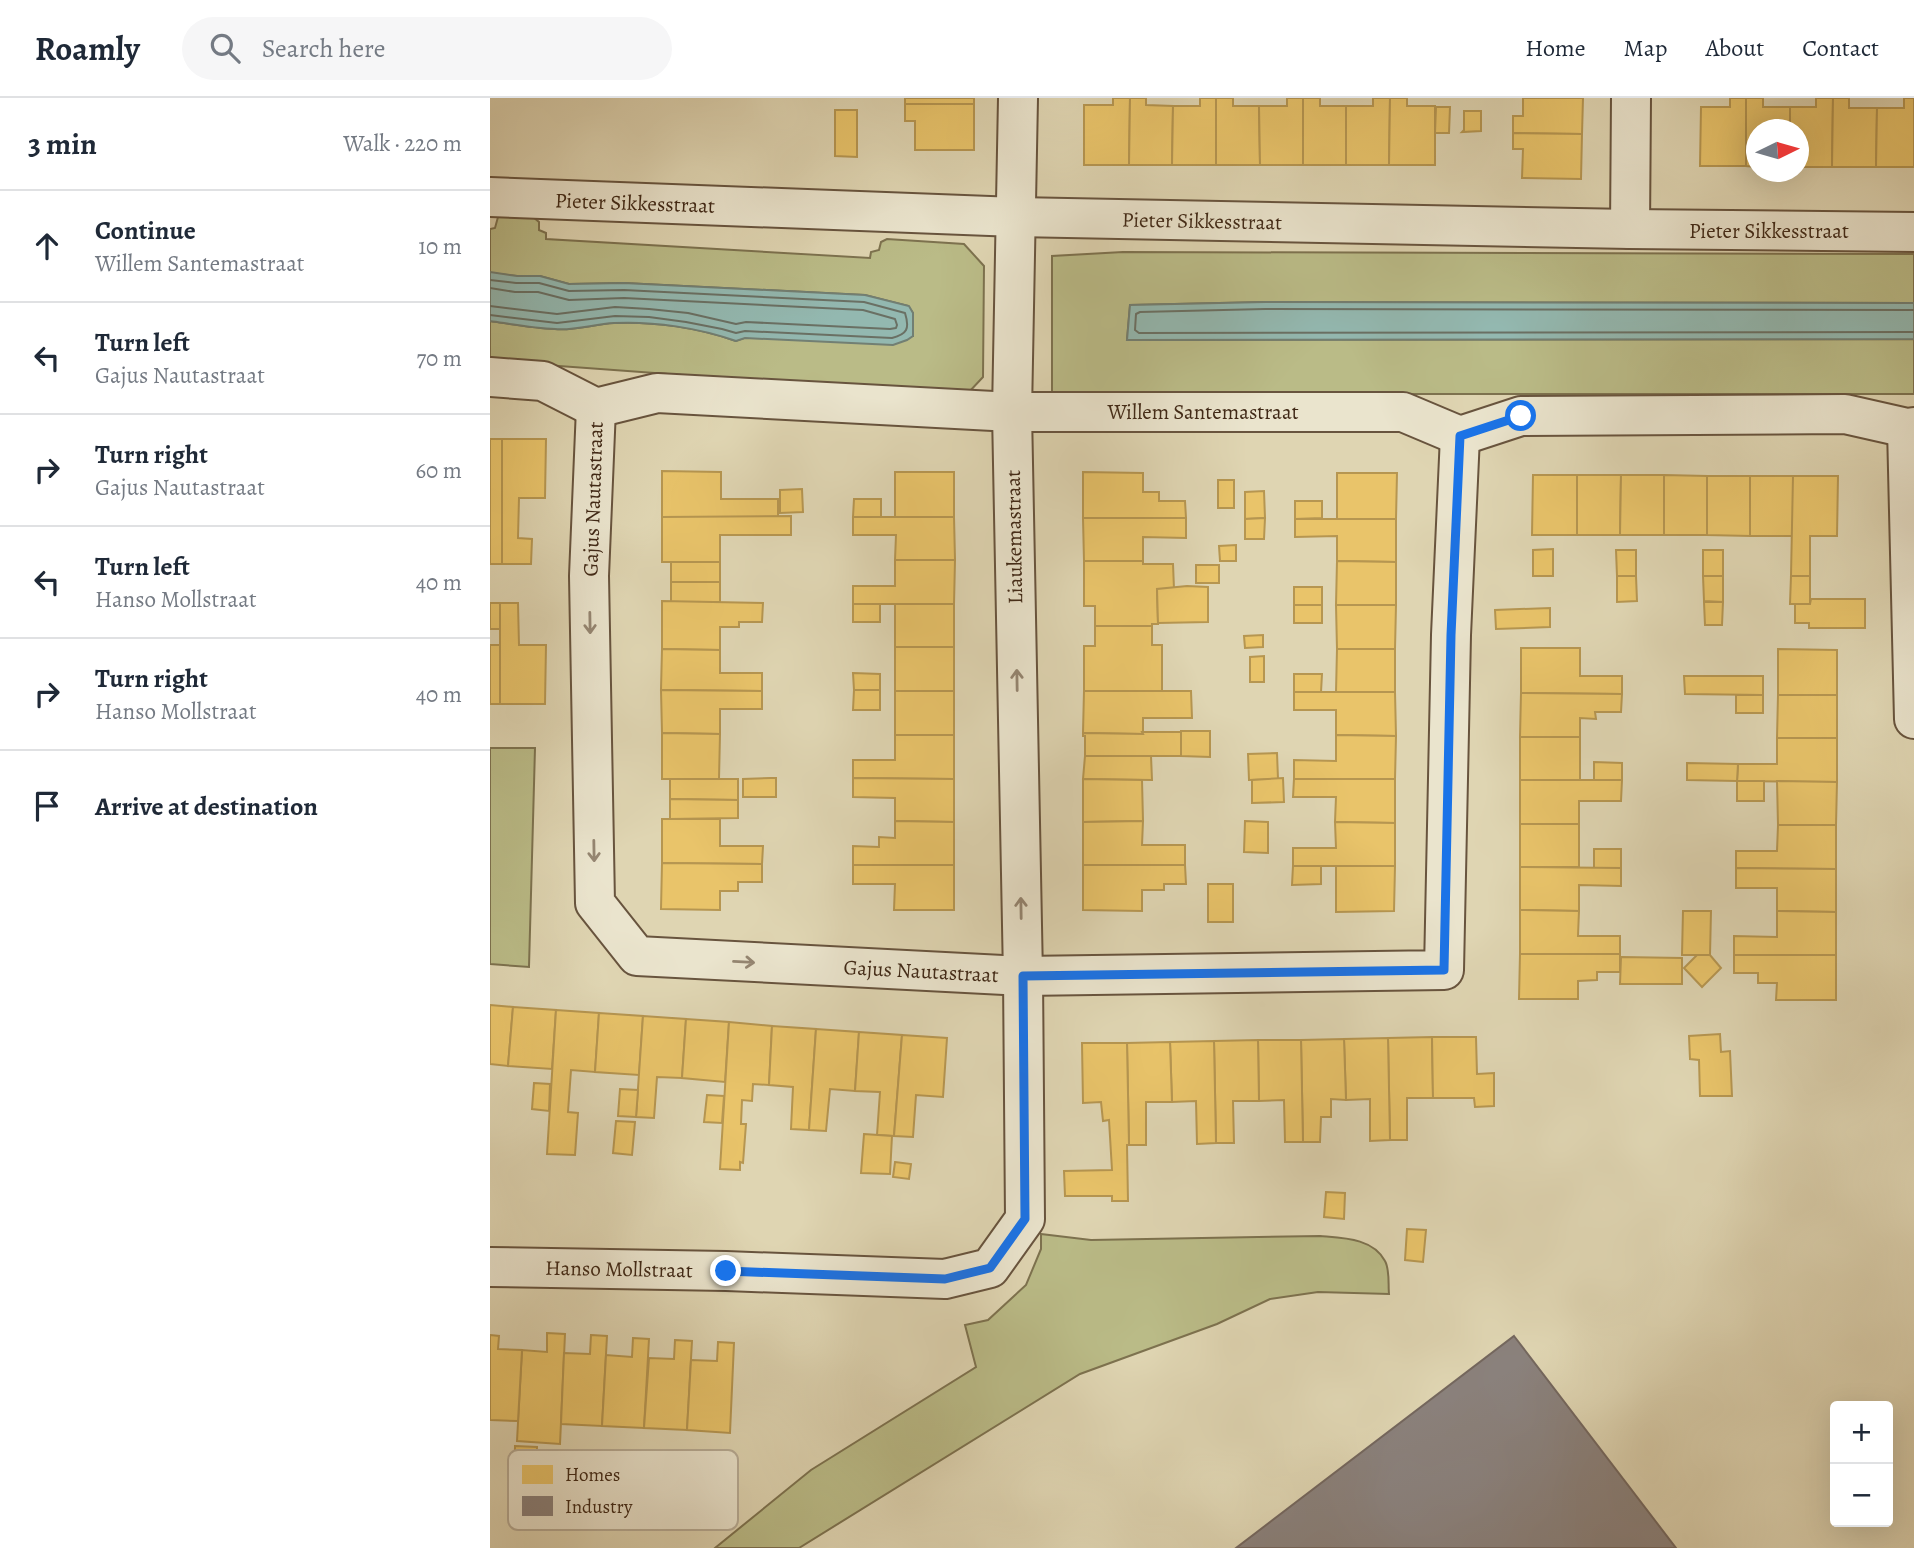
<!DOCTYPE html>
<html lang="en">
<head>
<meta charset="utf-8">
<style>
  :root { --surface:#fff; --page:#f6f6f7; --text:#1f2937; --muted:#747a83; --line:#e0e1e3 }
  body { margin:0; font-family:Alegreya,serif; background:var(--page); color:var(--text) }
  .controls { position:absolute; right:21px; bottom:21px; display:grid; overflow:hidden; border-radius:7px; box-shadow:0 7px 28px #0002 }
  .controls button { width:63px; height:63px; display:grid; place-items:center; padding:0; border:0; border-bottom:2px solid var(--line); background:var(--surface); color:var(--text); font:35px sans-serif }
  .compass { position:absolute; left:1256px; top:21px; width:63px; height:63px; border-radius:50%; background:var(--surface); box-shadow:0 7px 28px #0002; rotate:85deg }
  .stop { position:absolute; width:21px; height:21px; margin:-16px; border:5px solid #1a73e8; border-radius:50%; background:#fff }
  .stop.end { background:#1a73e8; border-color:#fff; box-shadow:0 2px 7px #0008 }
  .list { margin:0; padding:0; list-style:none }
  h2 { display:flex; justify-content:space-between; align-items:center; height:91px; margin:0; padding:0 28px; font-size:30px }
  h2 small { font-size:23px; font-weight:400; color:var(--muted) }
  .list li { display:grid; grid-template-columns:46px 1fr auto; gap:21px; align-items:center; box-sizing:border-box; height:112px; padding:0 28px; border-top:2px solid var(--line) }
  .list b { display:block; font-size:26px; white-space:nowrap }
  .list p { margin:0; font-size:23px; white-space:nowrap; color:var(--muted) }
  .list em { font-size:23px; font-style:normal; color:var(--muted) }
  .icon { flex:none; width:38px; height:38px; fill:none; stroke:currentColor; stroke-width:2; stroke-linecap:round; stroke-linejoin:round }
  .map { position:relative; flex:none; width:1424px; height:1450px; overflow:hidden }
  header { display:flex; align-items:center; gap:42px; box-sizing:border-box; height:98px; padding:0 35px; background:var(--surface); border-bottom:2px solid var(--line) }
  header strong { font-size:33px }
  nav { display:flex; gap:38px; margin-inline-start:auto; font-size:24px }
  .search { width:490px; height:63px; background:var(--page); display:flex; align-items:center; gap:18px; box-sizing:border-box; padding:0 24px; border-radius:38px; color:var(--muted); font-size:26px }
  main { display:flex }
  aside { flex:1; background:var(--surface) }
  .map>svg:first-child { display:block }
  .green { fill:#babb87; stroke:#7d724f; stroke-width:2 }
  .water { fill:#93b8b0; stroke:#727f73; stroke-width:2 }
  .homes { fill:#e9c46a; stroke:#b69651; stroke-width:2 }
  .industry { fill:#8a817c; stroke:#74675e; stroke-width:2 }
  .lines { fill:none; stroke-linecap:round; stroke-linejoin:round }
  .shore { stroke:#6a7064; stroke-width:2 }
  .minor-casing { stroke:#68543e; stroke-width:42 }
  .minor { stroke:#eae4cd; stroke-width:38 }
  .oneway { stroke:#958672 }
  .route { stroke:#1a73e8; stroke-width:9 }
  .labels { text-anchor:middle; stroke-width:7; stroke-linejoin:round; paint-order:stroke }
  .street-label { font-size:21px; fill:#402917; stroke:#eae4cd }
  .key { fill:#eae4cd; stroke:#b7ac96; stroke-width:2 }
  .key-label { font-size:19px; fill:#402917 }
</style>
</head>
<body>
<header>
<strong>Roamly</strong>
<div class="search"><svg class="icon" aria-label="search" viewBox="0 0 24 24"><circle cx="10" cy="10" r="6"/><path d="M15 15l6 6"/></svg>Search here</div>
<nav><a>Home</a><a>Map</a><a>About</a><a>Contact</a></nav>
</header>
<main>
<aside>
<h2>3 min<small>Walk · 220 m</small></h2>
<ul class="list">
<li><svg class="icon" aria-label="ahead" viewBox="0 0 24 24"><path d="M12 20V5M6 11l6-6 6 6"/></svg><div><b>Continue</b><p>Willem Santemastraat</p></div><em>10 m</em></li>
<li><svg class="icon" aria-label="left" viewBox="0 0 24 24"><path d="M17 20v-9H6M10 6l-5 5 5 5"/></svg><div><b>Turn left</b><p>Gajus Nautastraat</p></div><em>70 m</em></li>
<li><svg class="icon" aria-label="right" viewBox="0 0 24 24"><path d="M7 20v-9h11M14 6l5 5-5 5"/></svg><div><b>Turn right</b><p>Gajus Nautastraat</p></div><em>60 m</em></li>
<li><svg class="icon" aria-label="left" viewBox="0 0 24 24"><path d="M17 20v-9H6M10 6l-5 5 5 5"/></svg><div><b>Turn left</b><p>Hanso Mollstraat</p></div><em>40 m</em></li>
<li><svg class="icon" aria-label="right" viewBox="0 0 24 24"><path d="M7 20v-9h11M14 6l5 5-5 5"/></svg><div><b>Turn right</b><p>Hanso Mollstraat</p></div><em>40 m</em></li>
<li><svg class="icon" aria-label="arrive" viewBox="0 0 24 24"><path d="M6 21V4h12l-3 4 3 4H6"/></svg><div><b>Arrive at destination</b></div></li>
</ul>
</aside>
<div class="map">
<svg width="1424" height="1450" viewBox="0 0 1424 1450">
  <rect width="100%" height="100%" fill="#dfd5b2"/>
  <filter id="stains"><feTurbulence type="fractalNoise" baseFrequency=".00286" numOctaves="4"/><feColorMatrix values="0 0 0 0 .2 0 0 0 0 .09 0 0 0 0 .02 0 0 0 .5 -.17"/></filter>
  <radialGradient id="worn" r=".72"><stop offset=".6" stop-color="#630" stop-opacity="0"/><stop offset="1" stop-color="#630" stop-opacity=".3"/></radialGradient>
  <!-- green -->
  <g class="green">
    <path d="M12,118L43,119L49,124V132L56,135V141L380,160L381,154L389,152L391,144L397,141L474,146L494,168L493,279L479,294L356,289L0,263V223C21,226 43,230 65,231C84,233 104,226 124,225C164,223 209,230 246,243L254,240L423,238V215L418,208L375,197L134,185L79,186L50,178H27L0,175V131L5,130L8,119Z"/>
    <polygon points="633,154 1424,156 1424,205 775,204 640,207 637,242 1424,241 1424,296 562,296 562,158"/>
    <polygon points="0,650 45,650 39,869 0,866"/>
    <path d="M551,1136L601,1142L830,1138C853,1140 883,1140 895,1163C900,1172 898,1187 899,1196L828,1194L780,1201L727,1226L590,1276L309,1450H225L321,1372L486,1269L475,1227L498,1222L536,1187L551,1151Z"/>
  </g>
  <!-- water -->
  <g class="water">
    <path d="M0,174L27,178H50L79,186L134,185L375,197L419,208L423,215V238L417,242L403,247L255,240L246,243C209,230 164,223 124,225C104,226 84,233 65,231C43,230 21,226 0,223Z"/>
    <polygon points="775,204 1424,205 1424,241 637,242 640,207"/>
  </g>
  <!-- homes -->
  <g class="homes">
    <rect x="415" y="0" width="69" height="6"/>
    <polygon points="623,0 640,0 639,67 594,67 594,7 623,7"/>
    <polygon points="640,0 656,0 656,7 683,8 682,67 639,67"/>
    <polygon points="710,0 726,0 726,67 682,67 683,8 710,8"/>
    <polygon points="726,0 743,0 743,8 769,8 770,67 726,67"/>
    <polygon points="797,0 813,0 813,67 770,67 769,8 797,8"/>
    <polygon points="813,0 830,0 830,8 856,8 856,67 813,67"/>
    <polygon points="883,0 900,0 899,67 856,67 856,8 883,8"/>
    <polygon points="900,0 917,0 917,8 945,8 945,67 899,67"/>
    <polygon points="1033,0 1093,0 1092,36 1023,35 1023,18 1033,18"/>
    <polygon points="1240,0 1256,0 1256,68 1210,68 1211,9 1240,9"/>
    <polygon points="1256,0 1273,0 1273,9 1300,9 1300,32 1266,32 1266,69 1256,68"/>
    <polygon points="1326,0 1343,0 1342,69 1308,69 1308,32 1300,32 1300,9 1326,9"/>
    <polygon points="1343,0 1359,0 1359,10 1387,10 1386,69 1342,69"/>
    <polygon points="1414,0 1424,0 1424,69 1386,69 1387,10 1414,10"/>
    <polygon points="415,6 484,6 484,52 425,52 425,23 415,23"/>
    <polygon points="946,9 960,9 959,35 945,35"/>
    <polygon points="345,12 367,12 367,59 345,58"/>
    <polygon points="974,13 991,13 991,33 972,34 974,32"/>
    <polygon points="1023,35 1092,36 1091,81 1032,80 1033,51 1023,51"/>
    <rect x="0" y="341" width="12" height="125"/>
    <polygon points="12,341 56,341 55,400 29,400 28,440 42,441 41,466 12,466"/>
    <polygon points="172,373 231,374 231,401 288,401 288,419 172,419"/>
    <rect x="405" y="374" width="59" height="45"/>
    <polygon points="593,374 653,375 653,394 669,394 669,403 695,403 696,420 593,420"/>
    <polygon points="847,375 907,375 906,421 847,421"/>
    <polygon points="1043,377 1087,377 1087,437 1042,437"/>
    <polygon points="1087,377 1131,377 1130,437 1087,437"/>
    <polygon points="1131,377 1174,377 1174,437 1130,437"/>
    <polygon points="1174,377 1217,378 1217,437 1174,437"/>
    <polygon points="1217,378 1260,378 1260,438 1217,437"/>
    <rect x="1260" y="378" width="43" height="60"/>
    <polygon points="1303,378 1348,378 1347,438 1320,438 1320,478 1301,478"/>
    <rect x="728" y="382" width="16" height="28"/>
    <polygon points="312,391 313,414 290,415 290,392"/>
    <polygon points="774,393 775,420 755,421 755,394"/>
    <polygon points="364,401 391,401 391,419 363,419"/>
    <polygon points="805,403 832,403 832,420 805,421"/>
    <polygon points="301,418 301,437 230,437 230,464 172,464 172,419"/>
    <polygon points="363,419 464,419 465,462 405,462 406,437 363,437"/>
    <polygon points="593,420 696,420 696,440 653,439 653,463 594,463"/>
    <polygon points="775,420 774,441 755,441 755,421"/>
    <polygon points="805,421 906,421 906,464 847,463 847,438 805,439"/>
    <polygon points="746,447 746,463 730,463 729,448"/>
    <polygon points="1063,451 1063,478 1043,478 1043,452"/>
    <polygon points="1126,452 1146,452 1146,478 1127,478"/>
    <rect x="1213" y="452" width="20" height="26"/>
    <polygon points="405,462 465,462 464,506 363,506 363,488 405,488"/>
    <polygon points="594,463 653,463 653,466 683,466 684,491 667,491 668,526 662,526 662,528 605,528 605,508 594,508"/>
    <polygon points="847,463 906,464 906,507 846,507"/>
    <rect x="181" y="464" width="49" height="20"/>
    <rect x="706" y="467" width="23" height="18"/>
    <polygon points="1127,478 1146,478 1147,503 1127,504"/>
    <polygon points="1213,478 1233,478 1233,504 1214,503"/>
    <polygon points="1301,478 1320,478 1320,506 1300,506"/>
    <rect x="181" y="484" width="49" height="20"/>
    <polygon points="697,488 718,489 718,524 668,525 667,491"/>
    <rect x="804" y="489" width="28" height="18"/>
    <polygon points="1321,501 1375,501 1375,530 1319,530 1319,525 1305,525 1305,506 1320,506"/>
    <polygon points="172,503 273,505 272,524 249,524 249,529 230,529 230,552 172,551"/>
    <polygon points="1214,504 1233,504 1232,527 1215,527"/>
    <rect x="0" y="505" width="10" height="26"/>
    <polygon points="10,505 28,505 29,547 56,547 55,606 10,606"/>
    <rect x="363" y="506" width="27" height="18"/>
    <rect x="405" y="506" width="59" height="43"/>
    <rect x="804" y="507" width="28" height="18"/>
    <polygon points="846,507 906,507 905,551 847,551"/>
    <polygon points="1060,510 1060,529 1006,531 1005,512"/>
    <polygon points="605,528 662,528 662,547 672,547 672,593 594,593 594,548 605,548"/>
    <polygon points="773,537 773,549 755,550 754,538"/>
    <rect x="0" y="547" width="10" height="59"/>
    <rect x="405" y="549" width="59" height="44"/>
    <polygon points="1031,550 1090,550 1090,578 1132,578 1132,596 1031,595"/>
    <polygon points="172,551 230,552 230,575 272,575 272,593 171,592"/>
    <polygon points="847,551 905,551 905,594 846,594"/>
    <polygon points="1288,551 1347,552 1347,597 1288,597"/>
    <polygon points="774,558 774,584 760,584 760,559"/>
    <polygon points="363,575 390,576 390,592 364,592"/>
    <polygon points="804,576 832,576 831,594 804,594"/>
    <polygon points="1194,578 1273,578 1273,597 1195,596"/>
    <polygon points="171,592 272,593 272,611 230,611 230,636 172,635"/>
    <polygon points="364,592 390,592 390,612 363,612"/>
    <rect x="405" y="593" width="59" height="44"/>
    <polygon points="594,593 701,593 702,620 653,620 653,636 593,635"/>
    <polygon points="804,594 905,594 906,638 846,637 846,612 804,612"/>
    <polygon points="1031,595 1132,596 1131,614 1105,614 1106,621 1090,620 1090,639 1030,639"/>
    <rect x="1246" y="597" width="27" height="18"/>
    <polygon points="1288,597 1347,597 1347,640 1287,640"/>
    <polygon points="691,633 720,633 720,659 691,658"/>
    <polygon points="652,634 691,634 691,658 595,658 595,638 593,638 593,635 653,636"/>
    <polygon points="172,635 230,636 229,681 172,681"/>
    <polygon points="405,637 464,637 464,681 363,680 363,662 405,662"/>
    <polygon points="846,637 906,638 905,681 804,681 804,662 846,663"/>
    <rect x="1030" y="639" width="60" height="43"/>
    <polygon points="1287,640 1347,640 1347,684 1247,683 1248,666 1287,666"/>
    <polygon points="787,655 788,681 759,682 758,656"/>
    <polygon points="595,658 661,658 662,682 593,681"/>
    <polygon points="1104,664 1132,665 1132,682 1104,682"/>
    <polygon points="1197,665 1248,666 1247,683 1197,682"/>
    <polygon points="281,680 286,680 286,699 253,699 253,681"/>
    <polygon points="363,680 464,681 464,724 405,723 405,700 363,699"/>
    <polygon points="793,680 794,704 762,705 762,682"/>
    <polygon points="180,681 248,681 248,702 180,701"/>
    <polygon points="593,681 652,682 653,723 593,724"/>
    <polygon points="804,681 905,681 905,725 845,724 846,699 803,699"/>
    <polygon points="1030,682 1132,682 1131,703 1089,703 1089,726 1030,726"/>
    <rect x="1247" y="683" width="27" height="20"/>
    <polygon points="1287,683 1347,684 1346,727 1288,727"/>
    <polygon points="180,701 248,702 248,720 180,721"/>
    <polygon points="172,721 230,721 230,748 273,748 272,766 172,765"/>
    <polygon points="405,723 464,724 464,767 363,767 363,748 389,749 389,739 405,740"/>
    <polygon points="653,723 652,747 695,747 695,767 593,767 593,724"/>
    <polygon points="755,723 778,724 778,755 754,754"/>
    <polygon points="845,724 905,725 905,768 803,768 803,750 846,750"/>
    <rect x="1030" y="726" width="59" height="43"/>
    <polygon points="1288,727 1346,727 1346,771 1246,770 1246,753 1287,753"/>
    <rect x="1104" y="751" width="27" height="19"/>
    <polygon points="172,765 272,766 272,784 248,784 248,793 230,793 230,812 171,811"/>
    <polygon points="363,767 464,767 464,812 404,812 405,786 363,786"/>
    <polygon points="593,767 695,767 696,786 674,786 674,792 652,792 652,813 593,812"/>
    <polygon points="803,768 831,768 831,786 802,787"/>
    <polygon points="846,768 905,768 904,813 846,814"/>
    <polygon points="1030,769 1131,770 1131,788 1089,787 1089,813 1030,812"/>
    <polygon points="1246,770 1346,771 1346,814 1287,813 1287,790 1246,790"/>
    <rect x="718" y="786" width="25" height="38"/>
    <polygon points="1030,812 1089,813 1088,838 1130,838 1130,856 1030,856"/>
    <polygon points="1193,813 1221,813 1220,857 1192,857"/>
    <polygon points="1287,813 1346,814 1346,857 1244,857 1244,838 1287,839"/>
    <polygon points="1030,856 1130,856 1130,874 1107,874 1107,882 1088,883 1088,901 1029,901"/>
    <polygon points="1207,857 1220,857 1231,870 1212,889 1194,870"/>
    <polygon points="1244,857 1346,857 1346,902 1286,902 1287,885 1268,885 1268,875 1244,875"/>
    <polygon points="1131,859 1192,860 1192,886 1130,886"/>
    <polygon points="0,907 23,909 18,968 0,966"/>
    <polygon points="23,909 66,912 62,971 18,968"/>
    <polygon points="66,912 109,915 105,974 81,972 78,1014 88,1015 85,1057 57,1056"/>
    <polygon points="109,915 153,918 149,977 105,974"/>
    <polygon points="153,918 196,921 192,980 167,979 164,1020 146,1019"/>
    <polygon points="196,921 239,924 235,984 192,980"/>
    <polygon points="239,924 282,928 279,987 263,986 262,1003 252,1002 251,1026 256,1026 253,1065 250,1064 250,1072 230,1071"/>
    <polygon points="282,928 326,931 319,1032 301,1031 303,989 279,987"/>
    <polygon points="326,931 369,934 365,993 340,991 336,1033 319,1032"/>
    <polygon points="369,934 412,937 404,1038 387,1037 390,994 365,993"/>
    <polygon points="1230,936 1231,954 1240,953 1242,998 1210,998 1209,962 1200,961 1199,938"/>
    <polygon points="412,937 457,940 453,999 426,997 423,1039 404,1038"/>
    <polygon points="942,939 943,1000 917,1000 917,1042 900,1042 898,940"/>
    <polygon points="942,939 986,939 987,976 1004,975 1004,1008 985,1009 984,1000 943,1000"/>
    <polygon points="898,940 900,1042 880,1043 880,1001 856,1002 854,941"/>
    <polygon points="854,941 856,1002 841,1001 841,1019 831,1019 830,1044 813,1044 811,942"/>
    <polygon points="768,942 811,942 813,1044 795,1044 794,1002 769,1003"/>
    <polygon points="768,942 769,1003 743,1003 744,1045 726,1045 724,943"/>
    <polygon points="724,943 726,1045 707,1046 706,1003 682,1004 680,944"/>
    <polygon points="680,944 682,1004 656,1004 656,1047 639,1047 637,945"/>
    <polygon points="592,945 637,945 639,1047 637,1047 638,1103 622,1103 622,1098 575,1098 574,1073 622,1072 619,1022 613,1023 611,1004 593,1005"/>
    <polygon points="44,985 60,986 59,1013 42,1011"/>
    <polygon points="130,991 148,992 146,1019 128,1018"/>
    <polygon points="217,997 234,998 232,1025 214,1024"/>
    <polygon points="126,1023 145,1024 142,1057 123,1055"/>
    <polygon points="374,1036 402,1038 400,1076 371,1075"/>
    <polygon points="405,1064 421,1066 419,1081 403,1079"/>
    <polygon points="836,1094 855,1095 854,1121 834,1119"/>
    <polygon points="917,1131 936,1132 933,1164 915,1162"/>
    <polygon points="57,1235 75,1236 70,1346 27,1343 32,1252 57,1254"/>
    <polygon points="0,1237 9,1238 8,1251 32,1252 28,1323 0,1322"/>
    <polygon points="101,1237 117,1238 112,1328 71,1326 74,1255 100,1256"/>
    <polygon points="143,1240 159,1241 154,1330 112,1328 116,1257 142,1259"/>
    <polygon points="185,1242 202,1243 197,1332 154,1330 159,1260 184,1261"/>
    <polygon points="228,1244 244,1245 240,1335 197,1332 201,1262 227,1263"/>
    <polygon points="25,1348 47,1349 45,1405 24,1404"/>
  </g>
  <!-- industry -->
  <polygon class="industry" points="1024,1238 1186,1450 746,1450"/>
  <g class="lines">
    <!-- shore -->
    <g class="shore">
      <path d="M0,182L26,185H49L79,193L134,192L374,204L415,215C420,231 417,236 402,240L255,233L246,235L232,231L196,224L159,219L125,218L67,225L0,217"/>
      <polyline points="0,190 25,194 48,194 79,202 134,200 373,212 405,221 407,227 406,230 400,231 256,224 246,226 198,215 159,211 125,209 67,216 0,208"/>
      <polyline points="1424,212 775,211 650,214 646,216 645,232 649,235 1424,234"/>
    </g>
    <!-- minor casing -->
    <g class="minor-casing">
      <g id="minor">
        <polyline points="0,99 526,119 1140,131 1424,134"/>
        <polyline points="1140,131 1141,0"/>
        <polyline points="0,279 53,283 106,310 167,295 522,314 913,314 970,338 1031,318 1355,316 1417,330 1424,329"/>
        <polyline points="106,310 99,478 105,805 147,858 533,878 954,872 961,537 970,338"/>
        <polyline points="1417,330 1424,621"/>
        <polyline points="0,1169 236,1173 455,1181 500,1170 535,1121 533,878 522,314 528,0"/>
      </g>
    </g>
    <!-- minor -->
    <use href="#minor" class="minor"/>
  </g>
  <!-- one-way arrows -->
  <defs><path id="oneway-shaft" d="M-6 0H5M1.5-3L5.5 0L1.5 3" fill="none" stroke-width="1.6" stroke-linecap="round" stroke-linejoin="round" transform="scale(1.75)"/></defs>
  <g class="oneway">
    <use href="#oneway-shaft" transform="translate(100 525) rotate(89)"/>
    <use href="#oneway-shaft" transform="translate(527 582) rotate(-91)"/>
    <use href="#oneway-shaft" transform="translate(104 753) rotate(89)"/>
    <use href="#oneway-shaft" transform="translate(531 810) rotate(-91)"/>
    <use href="#oneway-shaft" transform="translate(254 864) rotate(3)"/>
  </g>
  <g class="lines">
    <!-- route -->
    <polyline class="route" points="236,1173 455,1181 500,1170 535,1121 533,878 954,872 961,537 970,338 1031,318"/>
  </g>
  <g class="labels">
    <!-- street labels -->
    <g class="street-label">
      <text transform="translate(145 105) rotate(2)" y="7">Pieter Sikkesstraat</text>
      <text transform="translate(712 123) rotate(1)" y="7">Pieter Sikkesstraat</text>
      <text x="1279" y="140">Pieter Sikkesstraat</text>
      <text x="713" y="321">Willem Santemastraat</text>
      <text transform="translate(103 401) rotate(-88)" y="7">Gajus Nautastraat</text>
      <text transform="translate(524 439) rotate(-91)" y="7">Liaukemastraat</text>
      <text transform="translate(431 873) rotate(3)" y="7">Gajus Nautastraat</text>
      <text transform="translate(129 1171) rotate(1)" y="7">Hanso Mollstraat</text>
    </g>
  </g>
  <!-- legend -->
  <rect x="18" y="1352" width="230" height="80" rx="10" class="key"/>
  <rect x="32" y="1367" width="31" height="19" fill="#e9c46a"/>
  <rect x="32" y="1398" width="31" height="20" fill="#8a817c"/>
  <g class="key-label">
    <text x="75" y="1383">Homes</text>
    <text x="75" y="1415">Industry</text>
  </g>
  <rect width="100%" height="100%" filter="url(#stains)"/>
  <rect width="100%" height="100%" fill="url(#worn)"/>
</svg>
<div class="controls">
<button>+</button>
<button>−</button>
</div>
<svg class="compass" viewBox="-18 -18 36 36"><path d="M0-13l5 13h-10z" fill="#e53935"/><path d="M0 13l5-13h-10z" fill="#747a83"/></svg>
<div class="stop" style="left:1031px;top:318px"></div>
<div class="stop end" style="left:236px;top:1173px"></div>
</div>
</main>
</body>
</html>
